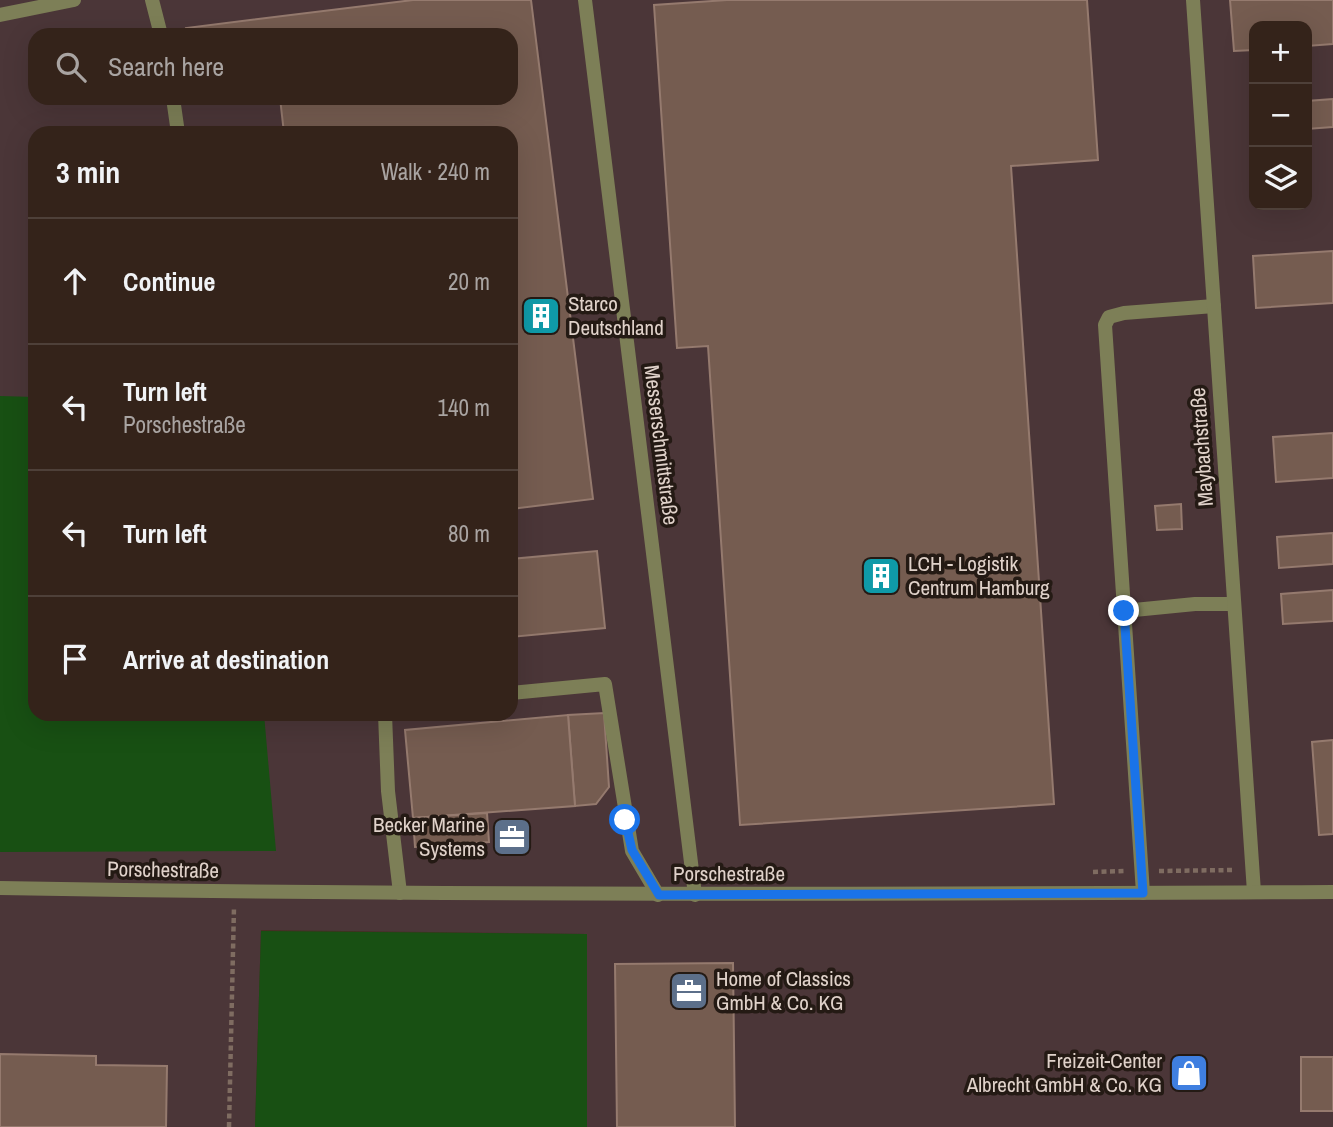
<!DOCTYPE html>
<html lang="en">
<head>
<meta charset="utf-8">
<style>
  :root { --surface:#34231a; --page:#3c2b23; --text:#f1f3f6; --muted:#a9a4a2; --line:#4e4039 }
  body { margin:0; font-family:"Archivo Narrow",sans-serif; background:var(--page); color:var(--text) }
  .controls { position:absolute; right:21px; top:21px; display:grid; overflow:hidden; border-radius:14px; box-shadow:0 7px 28px #0002 }
  .controls button { width:63px; height:63px; display:grid; place-items:center; padding:0; border:0; border-bottom:2px solid var(--line); background:var(--surface); color:var(--text); font:35px sans-serif }
  .stop { position:absolute; width:21px; height:21px; margin:-16px; border:5px solid #1a73e8; border-radius:50%; background:#fff }
  .stop.end { background:#1a73e8; border-color:#fff; box-shadow:0 2px 7px #0008 }
  .list { margin:0; padding:0; list-style:none }
  h2 { display:flex; justify-content:space-between; align-items:center; height:91px; margin:0; padding:0 28px; font-size:30px }
  h2 small { font-size:23px; font-weight:400; color:var(--muted) }
  .list li { display:grid; grid-template-columns:46px 1fr auto; gap:21px; align-items:center; box-sizing:border-box; height:126px; padding:0 28px; border-top:2px solid var(--line) }
  .list b { display:block; font-size:26px; white-space:nowrap }
  .list p { margin:0; font-size:23px; white-space:nowrap; color:var(--muted) }
  .list em { font-size:23px; font-style:normal; color:var(--muted) }
  .icon { flex:none; width:38px; height:38px; fill:none; stroke:currentColor; stroke-width:2; stroke-linecap:round; stroke-linejoin:round }
  .map { position:relative; flex:none; width:1333px; height:1127px; overflow:hidden }
  .search { position:absolute; background:var(--surface); box-shadow:0 7px 28px #0002; left:28px; top:28px; width:490px; height:77px; display:flex; align-items:center; gap:18px; box-sizing:border-box; padding:0 24px; border-radius:21px; color:var(--muted); font-size:26px }
  .panel { position:absolute; background:var(--surface); box-shadow:0 7px 28px #0002; left:28px; top:126px; width:490px; height:595px; border-radius:21px }
  .map>svg:first-child { display:block }
  .commercial { fill:#4b3638; fill-rule:evenodd }
  .green { fill:#185013 }
  .building { fill:#755c50; stroke:#957a6e; stroke-width:2 }
  .lines { fill:none; stroke-linecap:round; stroke-linejoin:round }
  .path { stroke:#7f6c61; stroke-width:4.5; stroke-dasharray:5 3.5; stroke-linecap:butt }
  .lane { stroke:#7d7f57; stroke-width:14 }
  .street { stroke:#7d7f57; stroke-width:14 }
  .route { stroke:#1a73e8; stroke-width:9 }
  .labels { text-anchor:middle; stroke-width:7; stroke-linejoin:round; paint-order:stroke }
  .poi-label { font-size:21px; fill:#e0d2ca; stroke:#241a14; text-anchor:start }
  .street-label { font-size:21px; fill:#e0d2ca; stroke:#241a14 }
</style>
</head>
<body>
<div class="map">
<svg width="1333" height="1127" viewBox="0 0 1333 1127">
  <rect width="100%" height="100%" fill="#452f22"/>
  <!-- commercial -->
  <path class="commercial" d="M0,0H1333V1127H587L586,934L261,930L255,1127H0ZM1254,26H1307V205H1254ZM35,35H511V98H35ZM35,133H511V714H35Z"/>
  <!-- green -->
  <g class="green">
    <polygon points="0,396 35,397 35,714 264,714 276,851 0,852"/>
    <polygon points="261,931 587,934 587,1127 255,1127"/>
  </g>
  <!-- building -->
  <g class="building">
    <polygon points="413,0 531,0 593,499 511,509 511,133 284,133 280,98 511,98 511,35 187,35 186,28"/>
    <polygon points="727,0 1087,0 1098,160 1011,166 1054,804 740,825 708,346 677,348 654,5"/>
    <polygon points="1230,0 1333,0 1333,44 1307,46 1307,26 1254,26 1254,50 1234,51"/>
    <polygon points="1333,99 1333,127 1307,129 1307,101"/>
    <polygon points="1333,251 1333,303 1256,308 1253,256"/>
    <polygon points="1333,433 1333,478 1276,482 1273,437"/>
    <polygon points="1181,504 1182,529 1157,530 1155,506"/>
    <polygon points="1333,533 1333,564 1279,568 1277,537"/>
    <polygon points="597,551 605,628 511,637 511,559"/>
    <polygon points="1333,590 1333,621 1283,624 1281,594"/>
    <polygon points="604,713 609,787 596,804 575,806 568,715"/>
    <polygon points="568,715 575,806 413,818 405,730"/>
    <polygon points="1333,740 1333,834 1319,835 1312,742"/>
    <polygon points="487,813 489,842 415,847 413,818"/>
    <polygon points="733,963 735,1127 617,1127 615,964"/>
    <polygon points="0,1054 96,1056 96,1065 167,1066 166,1127 0,1127"/>
    <rect x="1301" y="1057" width="32" height="54"/>
  </g>
  <g class="lines">
    <!-- path -->
    <g class="path">
      <polyline points="1159,871 1234,870"/>
      <polyline points="1093,872 1126,871"/>
      <polyline points="229,1127 234,907"/>
    </g>
    <!-- lane -->
    <g class="lane">
      <polyline points="152,0 161,35"/>
      <polyline points="173,98 178,133"/>
      <polyline points="1124,611 1195,604 1234,604"/>
      <polyline points="511,693 605,684 632,851 658,895"/>
      <polyline points="385,714 388,791 400,893"/>
      <polyline points="1143,893 1105,325 1109,317 1124,313 1214,306"/>
    </g>
    <!-- street -->
    <g class="street">
      <polyline points="585,0 695,895"/>
      <polyline points="1193,0 1254,892"/>
      <polyline points="0,15 74,0"/>
      <path d="M0,888C444,896 889,894 1333,892"/>
    </g>
  </g>
  <g class="lines">
    <!-- route -->
    <polyline class="route" points="625,820 632,850 659,895 1143,893 1124,611"/>
  </g>
  <!-- icons -->
  <defs>
    <g id="building-square" transform="scale(2.0125)"><rect x="-9" y="-9" width="18" height="18" rx="4" fill="#0f9aa8" stroke="#241a14"/><path d="M-4-6H4V6H1V3H-1V6H-4ZM-2.5-4.3h1.7v1.8h-1.7ZM.8-4.3h1.7v1.8H.8ZM-2.5-1h1.7V.8h-1.7ZM.8-1h1.7V.8H.8Z" fill="#fff"/></g>
    <g id="office-square" transform="scale(2.0125)"><rect x="-9" y="-9" width="18" height="18" rx="4" fill="#5c6f8a" stroke="#241a14"/><path d="M-6-3h4V-5.5h4V-3h4V5H-6ZM-1-4.5V-3h2v-1.5ZM-6 0V1H6V0Z" fill="#fff"/></g>
    <g id="shop-square" transform="scale(2.0125)"><rect x="-9" y="-9" width="18" height="18" rx="4" fill="#3f7fe0" stroke="#241a14"/><path d="M-5-2.5h2.3a2.7 3.5 0 0 1 5.4 0H5L5.5 6h-11ZM-1.5-2.5h3a1.5 2.3 0 0 0-3 0Z" fill="#fff"/></g>
  </defs>
  <g fill-rule="evenodd">
    <use href="#building-square" x="541" y="316"/>
    <use href="#building-square" x="881" y="576"/>
    <use href="#office-square" x="512" y="837"/>
    <use href="#office-square" x="689" y="991"/>
    <use href="#shop-square" x="1189" y="1073"/>
  </g>
  <g class="labels">
    <!-- poi labels -->
    <g class="poi-label">
      <text x="568" y="311">Starco<tspan x="568" dy="24">Deutschland</tspan></text>
      <text x="908" y="571">LCH - Logistik<tspan x="908" dy="24">Centrum Hamburg</tspan></text>
      <text x="485" y="832" text-anchor="end">Becker Marine<tspan x="485" dy="24">Systems</tspan></text>
      <text x="716" y="986">Home of Classics<tspan x="716" dy="24">GmbH &amp; Co. KG</tspan></text>
      <text x="1162" y="1068" text-anchor="end">Freizeit-Center<tspan x="1162" dy="24">Albrecht GmbH &amp; Co. KG</tspan></text>
    </g>
    <!-- street labels -->
    <g class="street-label">
      <text transform="translate(661 445) rotate(83)" y="7">Messerschmittstraße</text>
      <text transform="translate(1202 447) rotate(-94)" y="7">Maybachstraße</text>
      <text transform="translate(163 870) rotate(1)" y="7">Porschestraße</text>
      <text x="729" y="881">Porschestraße</text>
    </g>
  </g>
</svg>
<div class="controls">
<button>+</button>
<button>−</button>
<button><svg class="icon" aria-label="layers" viewBox="0 0 24 24"><path d="M12 4l9 5-9 5-9-5zM3 14l9 5 9-5"/></svg></button>
</div>
<div class="stop" style="left:625px;top:820px"></div>
<div class="stop end" style="left:1124px;top:611px"></div>
<div class="search"><svg class="icon" aria-label="search" viewBox="0 0 24 24"><circle cx="10" cy="10" r="6"/><path d="M15 15l6 6"/></svg>Search here</div>
<section class="panel">
<h2>3 min<small>Walk · 240 m</small></h2>
<ul class="list">
<li><svg class="icon" aria-label="ahead" viewBox="0 0 24 24"><path d="M12 20V5M6 11l6-6 6 6"/></svg><div><b>Continue</b></div><em>20 m</em></li>
<li><svg class="icon" aria-label="left" viewBox="0 0 24 24"><path d="M17 20v-9H6M10 6l-5 5 5 5"/></svg><div><b>Turn left</b><p>Porschestraße</p></div><em>140 m</em></li>
<li><svg class="icon" aria-label="left" viewBox="0 0 24 24"><path d="M17 20v-9H6M10 6l-5 5 5 5"/></svg><div><b>Turn left</b></div><em>80 m</em></li>
<li><svg class="icon" aria-label="arrive" viewBox="0 0 24 24"><path d="M6 21V4h12l-3 4 3 4H6"/></svg><div><b>Arrive at destination</b></div></li>
</ul>
</section>
</div>
</body>
</html>
